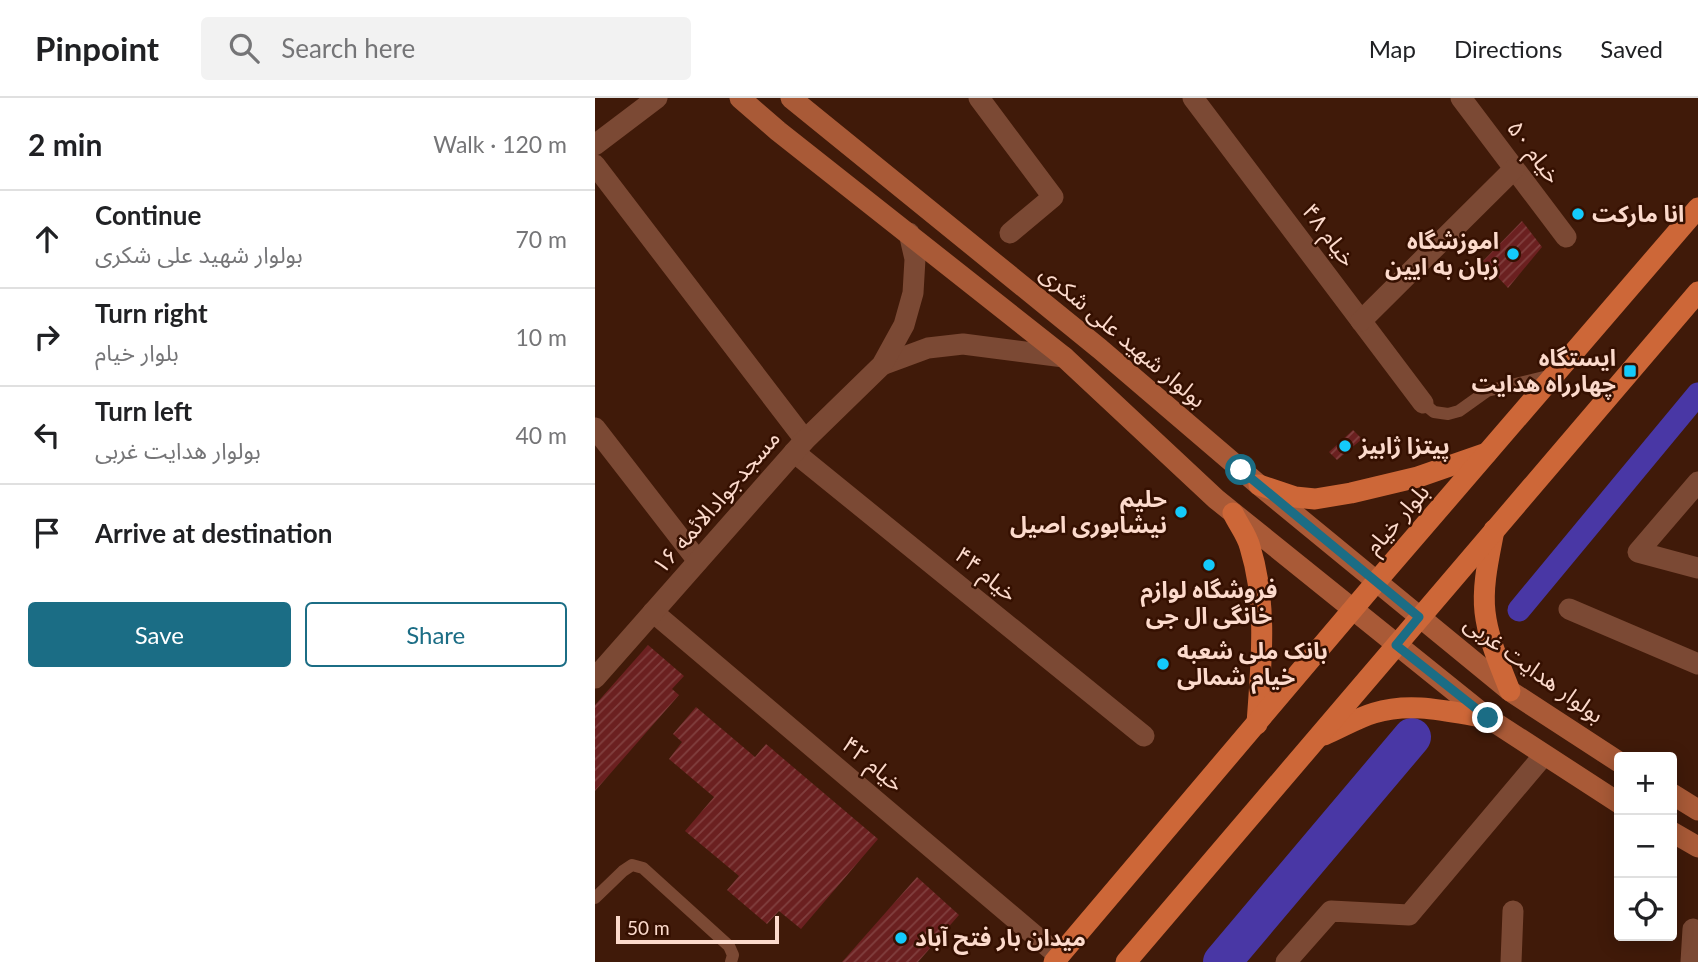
<!DOCTYPE html>
<html lang="en">
<head>
<meta charset="utf-8">
<style>
  :root { --surface:#fff; --page:#f2f2f2; --text:#202124; --muted:#757577; --line:#e0e0e0; --accent:#1b6d85 }
  body { margin:0; font-family:Lato,"Noto Sans Arabic",sans-serif; background:var(--page); color:var(--text) }
  .controls { position:absolute; right:21px; bottom:21px; display:grid; overflow:hidden; border-radius:7px; box-shadow:0 4px 18px #0003 }
  .controls button { width:63px; height:63px; display:grid; place-items:center; padding:0; border:0; border-bottom:2px solid var(--line); background:var(--surface); color:var(--text); font:35px sans-serif }
  .scale { position:absolute; left:21px; bottom:18px; width:163px; box-sizing:border-box; padding-left:7px; border:4px solid #fcdacc; border-top:0; font-size:19px; line-height:24px; white-space:nowrap; color:#fcdacc; -webkit-text-stroke:5px #351001; paint-order:stroke }
  .stop { position:absolute; width:21px; height:21px; margin:-16px; border:5px solid #1b6d85; border-radius:50%; background:#fff }
  .stop.end { background:#1b6d85; border-color:#fff; box-shadow:0 2px 7px #0008 }
  .list { margin:0; padding:0; list-style:none }
  h2 { display:flex; justify-content:space-between; align-items:center; height:91px; margin:0; padding:0 28px; font-size:30px }
  h2 small { font-size:23px; font-weight:400; color:var(--muted) }
  .list li { display:grid; grid-template-columns:46px 1fr auto; gap:21px; align-items:center; box-sizing:border-box; height:98px; padding:0 28px; border-top:2px solid var(--line) }
  .list b { display:block; font-size:26px; white-space:nowrap }
  .list p { margin:0; font-size:23px; white-space:nowrap; color:var(--muted) }
  .list em { font-size:23px; font-style:normal; color:var(--muted) }
  .actions { display:flex; gap:14px; padding:21px 28px }
  .actions a { flex:1; padding:16px 0; border:2px solid var(--accent); border-radius:7px; text-align:center; font-size:24px; color:var(--accent) }
  .actions .main { background:var(--accent); color:#fff }
  .icon { flex:none; width:38px; height:38px; fill:none; stroke:currentColor; stroke-width:2; stroke-linecap:round; stroke-linejoin:round }
  .map { position:relative; flex:none; width:1103px; height:864px; overflow:hidden }
  header { display:flex; align-items:center; gap:42px; box-sizing:border-box; height:98px; padding:0 35px; background:var(--surface); border-bottom:2px solid var(--line) }
  header strong { font-size:33px }
  nav { display:flex; gap:38px; margin-inline-start:auto; font-size:24px }
  .search { width:490px; height:63px; background:var(--page); display:flex; align-items:center; gap:18px; box-sizing:border-box; padding:0 24px; border-radius:7px; color:var(--muted); font-size:26px }
  main { display:flex }
  aside { flex:1; background:var(--surface) }
  .map>svg:first-child { display:block }
  .lines { fill:none; stroke-linecap:round; stroke-linejoin:round }
  .canal { stroke:#4937a5; stroke-width:23 }
  .river { stroke:#4937a5; stroke-width:38 }
  .building { fill:url(#building-hatch) }
  .service { stroke:#7b4934; stroke-width:12 }
  .minor { stroke:#7b4934; stroke-width:21 }
  .secondary { stroke:#a95a37; stroke-width:21 }
  .primary { stroke:#cd6738; stroke-width:21 }
  .route { stroke:#1b6d85; stroke-width:9 }
  .poi-dot { fill:#14cafb; stroke:#351001; stroke-width:2.5 }
  .labels { text-anchor:middle; stroke-width:5; stroke-linejoin:round; paint-order:stroke }
  .street-label { font-size:23px; fill:#fcdacc; stroke:#351001 }
  .poi-label { font-size:23px; font-weight:bold; fill:#fcdacc; stroke:#351001; text-anchor:start }
</style>
</head>
<body>
<header>
<strong>Pinpoint</strong>
<div class="search"><svg class="icon" aria-label="search" viewBox="0 0 24 24"><circle cx="10" cy="10" r="6"/><path d="M15 15l6 6"/></svg>Search here</div>
<nav><a>Map</a><a>Directions</a><a>Saved</a></nav>
</header>
<main>
<aside>
<h2>2 min<small>Walk · 120 m</small></h2>
<ul class="list">
<li><svg class="icon" aria-label="ahead" viewBox="0 0 24 24"><path d="M12 20V5M6 11l6-6 6 6"/></svg><div><b>Continue</b><p>بولوار شهید علی شکری</p></div><em>70 m</em></li>
<li><svg class="icon" aria-label="right" viewBox="0 0 24 24"><path d="M7 20v-9h11M14 6l5 5-5 5"/></svg><div><b>Turn right</b><p>بلوار خیام</p></div><em>10 m</em></li>
<li><svg class="icon" aria-label="left" viewBox="0 0 24 24"><path d="M17 20v-9H6M10 6l-5 5 5 5"/></svg><div><b>Turn left</b><p>بولوار هدایت غربی</p></div><em>40 m</em></li>
<li><svg class="icon" aria-label="arrive" viewBox="0 0 24 24"><path d="M6 21V4h12l-3 4 3 4H6"/></svg><div><b>Arrive at destination</b></div></li>
</ul>
<div class="actions"><a class="main">Save</a><a>Share</a></div>
</aside>
<div class="map">
<svg width="1103" height="864" viewBox="0 0 1103 864">
  <defs>
    <pattern id="building-hatch" width="6" height="6" patternUnits="userSpaceOnUse" patternTransform="scale(1.75)"><rect width="6" height="6" fill="#6b2020"/><path d="M-1 1l2-2M0 6l6-6M5 7l2-2" fill="none" stroke="#81403f"/></pattern>
  </defs>
  <rect width="100%" height="100%" fill="#401a09"/>
  <g class="lines">
    <!-- canal -->
    <polyline class="canal" points="924,512 1103,296"/>
    <!-- river -->
    <polyline class="river" points="627,864 817,639"/>
  </g>
  <!-- building -->
  <g class="building">
    <polygon points="927,123 947,149 913,190 888,163"/>
    <polygon points="758,332 767,341 742,362 734,354"/>
    <polygon points="53,547 89,578 77,591 84,597 0,693 0,607"/>
    <polygon points="101,609 160,659 171,646 283,741 206,831 184,813 172,826 132,792 144,778 90,733 119,699 74,661 87,644 78,636"/>
    <polygon points="322,779 364,817 323,864 247,864"/>
  </g>
  <g class="lines">
    <!-- service -->
    <g class="service">
      <polyline points="828,305 839,314 853,316 864,313 892,293 957,277"/>
      <polyline points="0,800 28,773 37,767 48,770 134,848 138,857 136,864"/>
    </g>
    <!-- minor -->
    <g class="minor">
      <polyline points="384,0 458,99 415,135"/>
      <polyline points="598,0 828,305"/>
      <polyline points="866,0 971,139"/>
      <polyline points="0,47 62,0"/>
      <polyline points="0,67 210,342"/>
      <polyline points="766,223 919,71"/>
      <polyline points="287,267 333,250 368,246 469,259"/>
      <polyline points="0,330 103,463"/>
      <polyline points="199,354 549,638"/>
      <polyline points="1103,384 1043,454 1103,470"/>
      <polyline points="974,511 1103,566"/>
      <polyline points="58,514 464,858"/>
      <polyline points="0,580 210,342 287,267 309,227 318,195 320,161 314,135"/>
      <polyline points="691,864 736,813 814,817 949,657"/>
      <polyline points="916,864 918,813"/>
      <polyline points="1096,864 1098,831"/>
    </g>
    <!-- secondary -->
    <g class="secondary">
      <polyline points="145,0 183,33 469,259 621,401 893,620 1024,705"/>
      <polyline points="196,0 505,251 664,387 915,593 1024,664"/>
      <polyline points="1077,696 1103,712"/>
      <polyline points="1077,734 1103,749"/>
    </g>
    <!-- primary -->
    <g class="primary">
      <polyline points="664,387 700,399 720,401 756,395 823,379 892,355"/>
      <path d="M638,415C643,426 652,437 655,449C673,507 666,567 662,626"/>
      <path d="M899,432C894,459 887,487 890,514C893,541 905,567 915,593"/>
      <path d="M729,637C746,630 762,620 779,615C817,603 855,614 893,620"/>
      <polyline points="459,864 781,484 1103,110"/>
      <polyline points="531,864 1103,194"/>
    </g>
  </g>
  <g class="lines">
    <!-- route -->
    <polyline class="route" points="646,372 824,519 801,547 893,620"/>
  </g>
  <!-- markers -->
  <g class="poi-dot">
    <circle cx="983" cy="116" r="7"/>
    <circle cx="918" cy="156" r="7"/>
    <rect x="1028" y="266" width="14" height="14" rx="3.5"/>
    <circle cx="750" cy="348" r="7"/>
    <circle cx="586" cy="414" r="7"/>
    <circle cx="614" cy="467" r="7"/>
    <circle cx="568" cy="566" r="7"/>
    <circle cx="306" cy="840" r="7"/>
  </g>
  <g class="labels">
    <!-- street labels -->
    <g class="street-label">
      <text transform="translate(939 54) rotate(53)" y="8">خیام ۵۰</text>
      <text transform="translate(734 137) rotate(53)" y="8">خیام ۴۸</text>
      <text transform="translate(528 238) rotate(40)" y="8">بولوار شهید علی شکری</text>
      <text transform="translate(121 404) rotate(-49)" y="8">مسجدجوادالائمه ۱۶</text>
      <text transform="translate(802 421) rotate(-49)" y="8">بلوار خیام</text>
      <text transform="translate(391 476) rotate(39)" y="8">خیام ۴۴</text>
      <text transform="translate(939 571) rotate(36)" y="8">بولوار هدایت غربی</text>
      <text transform="translate(278 666) rotate(40)" y="8">خیام ۴۲</text>
    </g>
    <!-- poi labels -->
    <g class="poi-label">
      <text x="997" y="124">انا مارکت</text>
      <text x="904" y="151" text-anchor="end">اموزشگاه<tspan x="904" dy="26">زبان به ایین</tspan></text>
      <text x="1021" y="268" text-anchor="end">ایستگاه<tspan x="1021" dy="26">چهارراه هدایت</tspan></text>
      <text x="764" y="356">پیتزا ژابیز</text>
      <text x="572" y="409" text-anchor="end">حلیم<tspan x="572" dy="26">نیشابوری اصیل</tspan></text>
      <text x="614" y="500" text-anchor="middle">فروشگاه لوازم<tspan x="614" dy="26">خانگی ال جی</tspan></text>
      <text x="582" y="561">بانک ملی شعبه<tspan x="582" dy="26">خیام شمالی</tspan></text>
      <text x="320" y="848">میدان بار فتح آباد</text>
    </g>
  </g>
</svg>
<div class="controls">
<button>+</button>
<button>−</button>
<button><svg class="icon" aria-label="locate" viewBox="0 0 24 24"><circle cx="12" cy="12" r="6"/><path d="M12 2v4M12 18v4M2 12h4M18 12h4"/></svg></button>
</div>
<div class="scale">50 m</div>
<div class="stop" style="left:646px;top:372px"></div>
<div class="stop end" style="left:893px;top:620px"></div>
</div>
</main>
</body>
</html>
